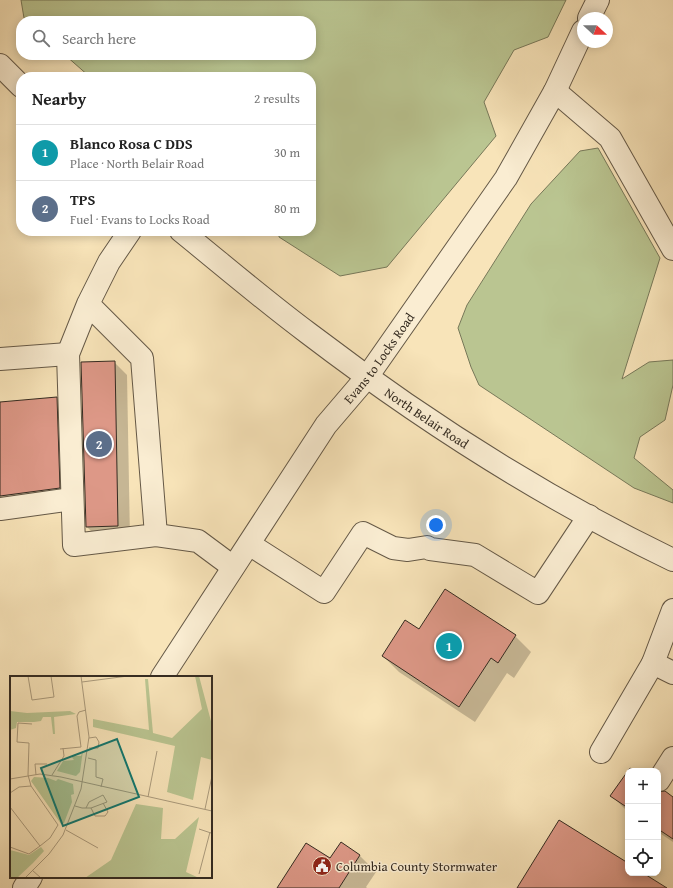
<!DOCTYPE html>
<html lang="en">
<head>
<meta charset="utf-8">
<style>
  :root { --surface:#fff; --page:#f6f6f6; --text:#222; --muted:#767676; --line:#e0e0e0; --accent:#8f2418 }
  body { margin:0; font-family:"Gentium Book Plus",serif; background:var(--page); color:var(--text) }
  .controls { position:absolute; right:12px; bottom:12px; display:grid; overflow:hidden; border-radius:8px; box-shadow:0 2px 10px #0003 }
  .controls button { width:36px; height:36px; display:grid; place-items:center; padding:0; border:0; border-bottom:1px solid var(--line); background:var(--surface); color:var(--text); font:20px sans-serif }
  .compass { position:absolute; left:577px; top:12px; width:36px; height:36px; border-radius:50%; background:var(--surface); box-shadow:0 2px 10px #0003; rotate:111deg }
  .you { position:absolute; left:436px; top:525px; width:14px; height:14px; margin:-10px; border:3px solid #fff; border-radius:50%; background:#1a73e8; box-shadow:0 0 0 6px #1a73e833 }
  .badge { display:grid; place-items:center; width:26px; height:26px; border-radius:50%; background:var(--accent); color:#fff; font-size:13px; font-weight:700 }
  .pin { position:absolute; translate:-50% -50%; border:2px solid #fff; box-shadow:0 1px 4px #0006 }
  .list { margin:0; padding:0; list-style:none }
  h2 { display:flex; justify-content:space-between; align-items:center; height:52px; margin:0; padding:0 16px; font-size:17px }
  h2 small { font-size:13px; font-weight:400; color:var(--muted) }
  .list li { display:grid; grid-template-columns:26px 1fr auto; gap:12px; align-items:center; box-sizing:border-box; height:56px; padding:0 16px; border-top:1px solid var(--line) }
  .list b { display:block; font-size:15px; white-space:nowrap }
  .list p { margin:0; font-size:13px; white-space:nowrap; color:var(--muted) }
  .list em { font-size:13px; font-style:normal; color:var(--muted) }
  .icon { flex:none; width:22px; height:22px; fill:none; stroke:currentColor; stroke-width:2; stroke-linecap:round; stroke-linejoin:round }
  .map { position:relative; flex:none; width:673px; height:888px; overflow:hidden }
  .search { position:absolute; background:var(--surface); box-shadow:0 2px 10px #0003; left:16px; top:16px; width:300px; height:44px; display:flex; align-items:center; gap:10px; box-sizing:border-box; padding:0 14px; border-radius:16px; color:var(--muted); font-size:15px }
  .panel { position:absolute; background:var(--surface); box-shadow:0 2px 10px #0003; left:16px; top:72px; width:300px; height:164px; border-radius:16px }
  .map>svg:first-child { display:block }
  .green { fill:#bac591; stroke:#777859 }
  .shadow { fill:#0003 }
  .building { fill:#dd9887; stroke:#342b21 }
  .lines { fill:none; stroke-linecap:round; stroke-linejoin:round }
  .minor-casing { stroke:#655947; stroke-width:24 }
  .minor { stroke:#faedd2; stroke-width:22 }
  .labels { text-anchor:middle; stroke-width:3; stroke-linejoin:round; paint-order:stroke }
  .street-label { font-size:13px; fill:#342b21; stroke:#faedd2 }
  .poi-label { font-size:13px; fill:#342b21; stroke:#faedd2; text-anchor:start }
  .inset-road { fill:none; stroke:#aa9a7c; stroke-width:1 }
  .view { fill:#0f766e; fill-opacity:0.15; stroke:#0f766e; stroke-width:2 }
  .inset-edge { fill:none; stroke:#342b21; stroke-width:2 }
</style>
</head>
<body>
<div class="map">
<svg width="673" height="888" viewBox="0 0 673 888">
  <rect width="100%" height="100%" fill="#f8e4b9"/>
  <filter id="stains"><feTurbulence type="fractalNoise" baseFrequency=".005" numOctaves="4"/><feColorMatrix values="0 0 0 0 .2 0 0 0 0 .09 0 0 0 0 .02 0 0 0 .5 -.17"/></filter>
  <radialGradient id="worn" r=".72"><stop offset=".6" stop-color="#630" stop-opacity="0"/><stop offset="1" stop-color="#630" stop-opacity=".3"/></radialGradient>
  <!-- green -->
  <g class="green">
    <polygon points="21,0 566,0 548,37 514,50 484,102 496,136 387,267 340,276 279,237 279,231 311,231 311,77 90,77 65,55 311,55 311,21 27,21 24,18"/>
    <polygon points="598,148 660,258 622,379 649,362 673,360 673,385 665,420 640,437 634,458 673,490 673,503 634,488 479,385 471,367 458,328 467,305 531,204 580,151"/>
  </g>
  <!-- shadow -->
  <g class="shadow">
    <polygon points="114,362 127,375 130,539 100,540 87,527"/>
    <polygon points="56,398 69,411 72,501 0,517 0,403"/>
    <polygon points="446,590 515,636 531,652 514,678 507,673 475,722 399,672 383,656 419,631"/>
    <polygon points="628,772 628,812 612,796"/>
    <polygon points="658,792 673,798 673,842 658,832"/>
    <polygon points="341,843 360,856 376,872 366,887 367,888 278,888 331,860"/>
  </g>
  <!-- building -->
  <g class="building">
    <polygon points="115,361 118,526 86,527 81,362"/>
    <polygon points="57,397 60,488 0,496 0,402"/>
    <polygon points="445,589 516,635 498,663 491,658 459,707 382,656 405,620 419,629"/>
    <polygon points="630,768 634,771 628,771 628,808 610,796"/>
    <polygon points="665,791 673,797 673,839 658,829 658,792"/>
    <polygon points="559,820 628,863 628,873 643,873 667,888 517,888"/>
    <polygon points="341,842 360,855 339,888 277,888 306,843 330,858"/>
  </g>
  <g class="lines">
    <!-- minor casing -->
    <g class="minor-casing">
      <g id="minor">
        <polyline points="589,18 598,0"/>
        <polyline points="0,65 21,86"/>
        <polyline points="555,91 610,138 673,249"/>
        <path id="s1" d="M181,231C223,265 265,301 308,333C422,420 544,498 673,560"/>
        <polyline points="88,304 142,358 156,535 74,545 68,354 88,304 109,262 130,231"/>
        <polyline points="0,359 68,354"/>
        <polyline points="0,509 72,499"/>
        <polyline points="156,535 198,541 233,567"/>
        <polyline points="249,544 324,592 363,533 393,548 408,550 427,547 430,549 475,555 538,593 589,516"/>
        <polyline points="673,610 653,663 673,673"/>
        <path id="s2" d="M162,677L326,425L367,377L506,178L555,91L583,31"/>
        <polyline points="601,752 653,663"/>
        <polyline points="659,780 673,758"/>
        <polyline points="24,888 31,877"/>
      </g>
    </g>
    <!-- minor -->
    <use href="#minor" class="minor"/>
  </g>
  <!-- icons -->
  <defs>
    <g id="civic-disc" transform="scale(1)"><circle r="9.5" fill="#8f2418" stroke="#faedd2"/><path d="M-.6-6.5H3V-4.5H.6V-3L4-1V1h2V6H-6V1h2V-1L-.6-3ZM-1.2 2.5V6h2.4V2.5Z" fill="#fff"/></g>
  </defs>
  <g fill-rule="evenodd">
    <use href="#civic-disc" x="322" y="866"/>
  </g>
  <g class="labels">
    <!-- street labels -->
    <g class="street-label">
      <text dy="5" stroke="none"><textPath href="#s2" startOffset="386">Evans to Locks Road</textPath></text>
      <text dy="5" stroke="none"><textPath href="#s1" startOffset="309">North Belair Road</textPath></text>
    </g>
    <!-- poi labels -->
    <g class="poi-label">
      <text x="336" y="871">Columbia County Stormwater</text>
    </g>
  </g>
  <!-- overview -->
  <g transform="translate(10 676)">
    <rect width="202" height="202" fill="#f8e4b9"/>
    <path d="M185,0H189L202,49V84L191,81L183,124L157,116L165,70L83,51V43L139,54L135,3H138L143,57L162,62L192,33ZM0,35L17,37L60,35L66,38L44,41L45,58H43L41,41H33L31,45L24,46H7L6,52L0,54ZM73,74L70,96L66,100L47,95L53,85L64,84L61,80H71ZM24,101L38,102L46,105L48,103L63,108L64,118L61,119L62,126L54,147L51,148L21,105ZM126,128L153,132L151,163H165L189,141L176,196L189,202H75L101,184ZM31,171L34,175L23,187L7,202H0V174L19,179Z" fill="#bac591"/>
    <path class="inset-road" d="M18,0L22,24L44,21L41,0M72,6L118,0M79,72H88L89,66L86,61L79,62M50,73L71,71L67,40L69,36L76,34M78,82L86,84V101L93,103L91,111M26,99L25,88H37M42,99L54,80L53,72M0,103L30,98L51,101L202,135M21,110L18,99L19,67L7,66L8,47L22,48M0,117L9,111L21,110L48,149L40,162L30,170L0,131M138,121L147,75M65,130L72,132H81L97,126L93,119L79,126L76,132M81,132L85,140H95L98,136L93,127M195,133L202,100M189,153L201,157M56,154L88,172M0,171L19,178L30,170M22,194L31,202M189,198L200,156M15,202L39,178L53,159L71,113L79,61L71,0"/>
    <path class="view" d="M107,63L129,121L53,150L31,92Z"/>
    <rect width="202" height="202" class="inset-edge"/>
  </g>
  <rect width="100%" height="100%" filter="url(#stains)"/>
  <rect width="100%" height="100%" fill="url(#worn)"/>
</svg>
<div class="controls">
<button>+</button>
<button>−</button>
<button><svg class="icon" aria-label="locate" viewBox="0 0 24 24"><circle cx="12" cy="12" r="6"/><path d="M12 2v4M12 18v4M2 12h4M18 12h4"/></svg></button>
</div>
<svg class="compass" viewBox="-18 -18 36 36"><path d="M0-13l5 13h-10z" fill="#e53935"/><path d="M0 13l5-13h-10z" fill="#767676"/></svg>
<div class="you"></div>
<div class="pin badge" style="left:449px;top:646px;background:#0f9aa8">1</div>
<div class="pin badge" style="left:99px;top:444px;background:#5c6f8a">2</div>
<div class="search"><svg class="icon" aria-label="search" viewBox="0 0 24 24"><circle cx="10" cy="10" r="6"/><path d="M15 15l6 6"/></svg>Search here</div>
<section class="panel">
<h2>Nearby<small>2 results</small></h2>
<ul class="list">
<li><span class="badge" style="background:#0f9aa8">1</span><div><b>Blanco Rosa C DDS</b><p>Place · North Belair Road</p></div><em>30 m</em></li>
<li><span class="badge" style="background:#5c6f8a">2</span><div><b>TPS</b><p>Fuel · Evans to Locks Road</p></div><em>80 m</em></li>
</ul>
</section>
</div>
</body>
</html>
